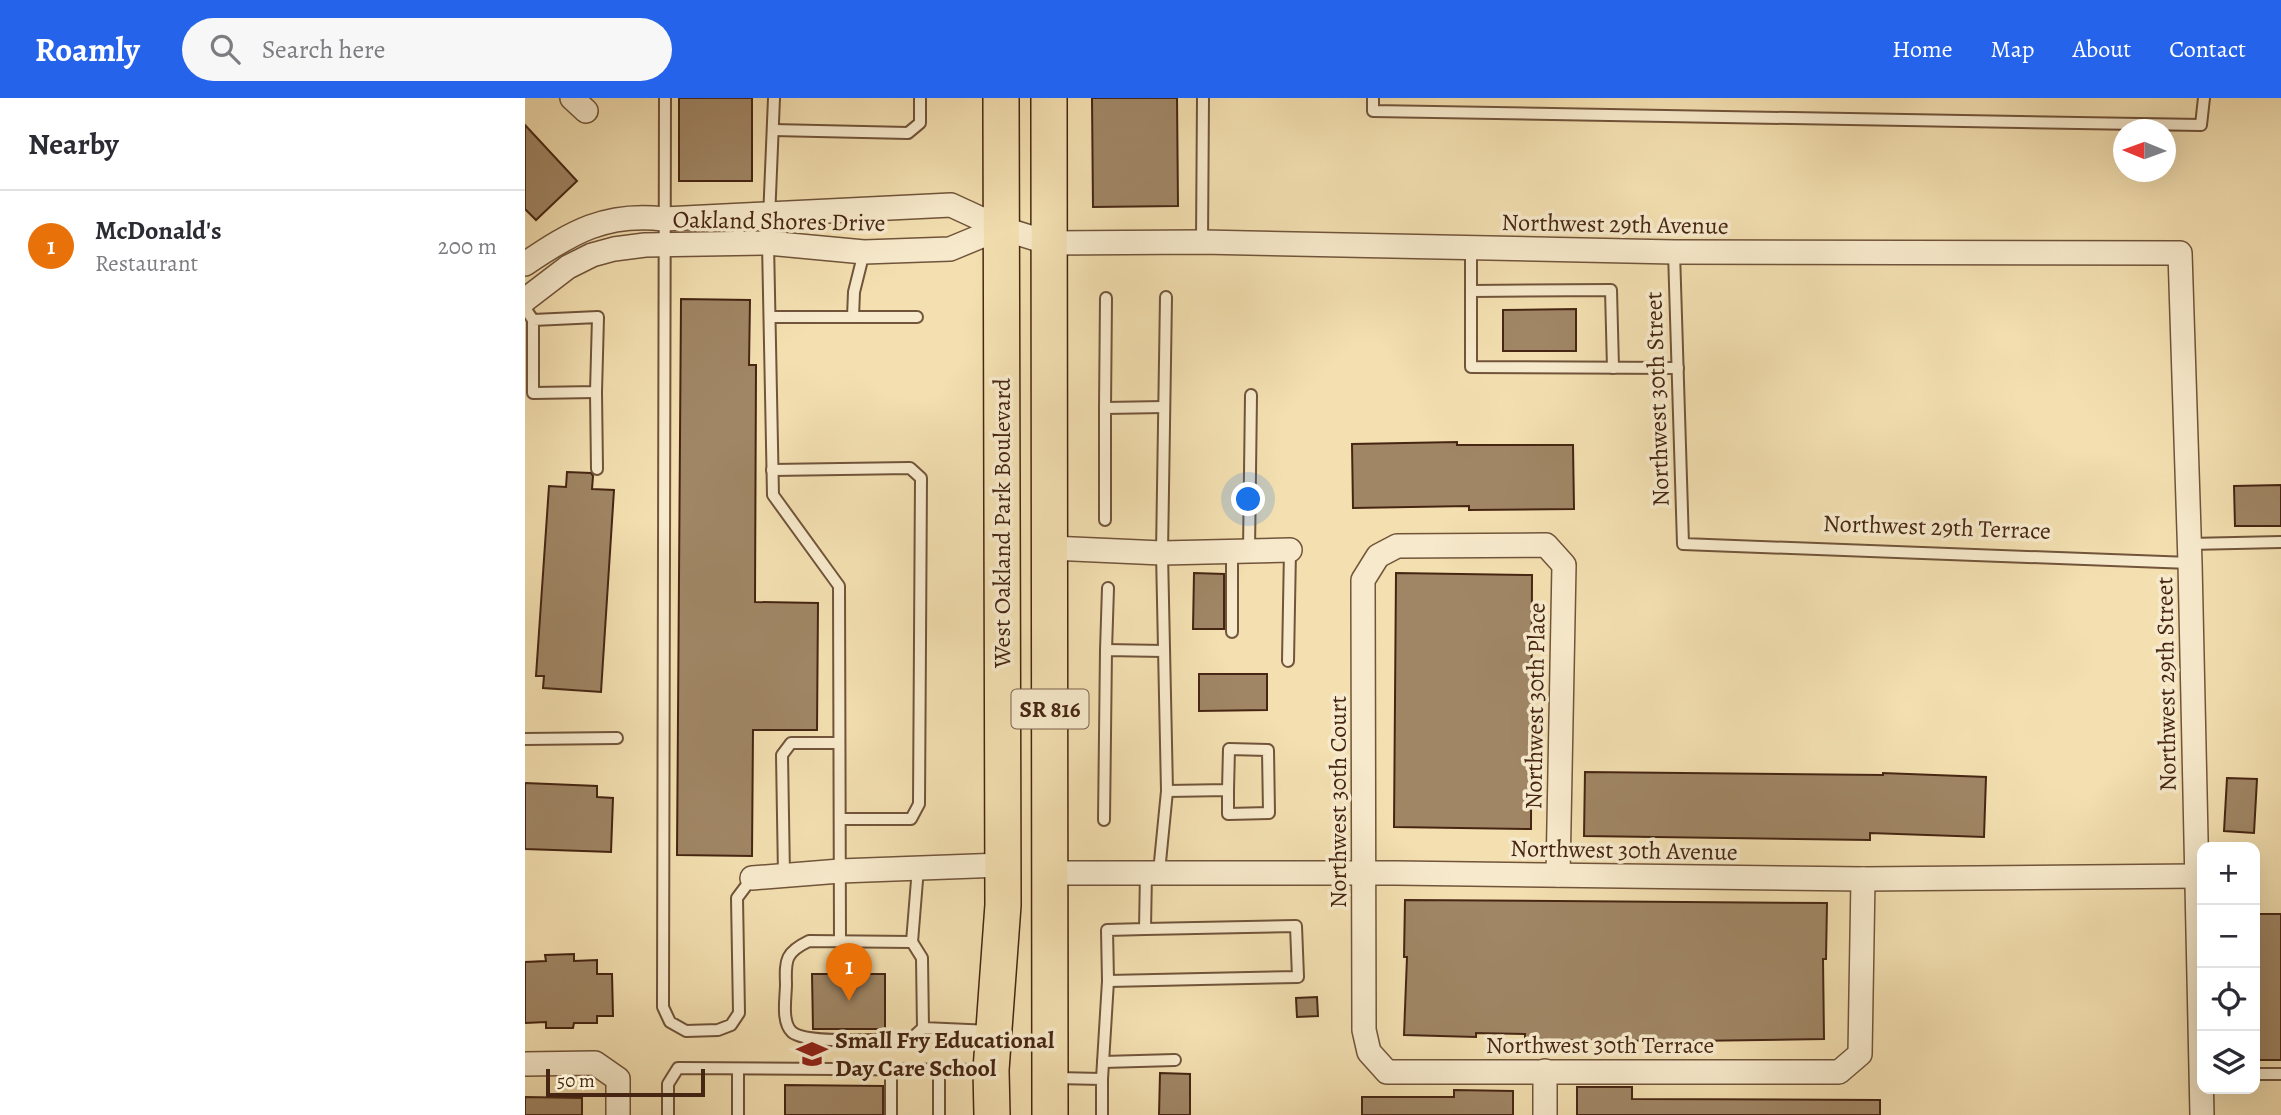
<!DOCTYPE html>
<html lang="en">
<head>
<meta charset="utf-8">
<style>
  :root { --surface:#fff; --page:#f7f7f7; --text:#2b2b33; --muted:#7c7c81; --line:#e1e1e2; --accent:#2563eb }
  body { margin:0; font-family:Alegreya,serif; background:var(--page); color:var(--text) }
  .controls { position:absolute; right:21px; bottom:21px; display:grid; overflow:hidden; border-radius:14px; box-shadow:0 7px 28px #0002 }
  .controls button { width:63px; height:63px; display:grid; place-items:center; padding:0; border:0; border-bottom:2px solid var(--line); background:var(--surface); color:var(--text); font:35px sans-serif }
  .compass { position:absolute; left:1588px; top:21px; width:63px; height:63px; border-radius:50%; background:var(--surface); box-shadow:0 7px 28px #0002; rotate:271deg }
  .scale { position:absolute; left:21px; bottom:18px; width:159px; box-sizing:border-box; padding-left:7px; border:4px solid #462613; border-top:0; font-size:19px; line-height:24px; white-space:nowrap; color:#462613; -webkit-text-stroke:5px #f7eacc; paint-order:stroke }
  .you { position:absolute; left:724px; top:402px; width:24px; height:24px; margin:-18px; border:5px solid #fff; border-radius:50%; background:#1a73e8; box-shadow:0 0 0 10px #1a73e833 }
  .badge { display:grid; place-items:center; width:46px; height:46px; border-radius:50%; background:var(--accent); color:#fff; font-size:23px; font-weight:700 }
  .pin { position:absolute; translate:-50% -58px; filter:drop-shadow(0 2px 4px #0008) }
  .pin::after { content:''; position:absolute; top:37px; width:24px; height:21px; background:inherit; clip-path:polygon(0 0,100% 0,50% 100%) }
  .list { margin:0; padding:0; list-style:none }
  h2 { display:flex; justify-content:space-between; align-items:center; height:91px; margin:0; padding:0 28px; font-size:30px }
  h2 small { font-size:23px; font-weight:400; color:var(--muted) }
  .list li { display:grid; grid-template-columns:46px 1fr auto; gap:21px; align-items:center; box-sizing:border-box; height:112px; padding:0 28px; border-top:2px solid var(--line) }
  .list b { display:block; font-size:26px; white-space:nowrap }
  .list p { margin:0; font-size:23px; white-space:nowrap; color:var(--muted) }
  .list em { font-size:23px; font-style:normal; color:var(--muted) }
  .icon { flex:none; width:38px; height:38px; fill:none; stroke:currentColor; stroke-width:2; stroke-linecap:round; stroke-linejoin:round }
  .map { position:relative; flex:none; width:1756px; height:1017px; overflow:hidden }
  header { display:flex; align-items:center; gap:42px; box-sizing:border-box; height:98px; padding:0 35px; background:var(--accent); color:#fff }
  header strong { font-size:33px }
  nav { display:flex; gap:38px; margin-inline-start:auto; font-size:24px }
  .search { width:490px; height:63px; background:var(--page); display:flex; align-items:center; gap:18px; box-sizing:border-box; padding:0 24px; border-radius:38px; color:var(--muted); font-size:26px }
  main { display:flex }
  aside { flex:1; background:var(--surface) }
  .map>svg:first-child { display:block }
  .building { fill:#a08665; stroke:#462613; stroke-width:2 }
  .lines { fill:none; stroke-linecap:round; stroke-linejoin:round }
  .service-casing { stroke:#71543a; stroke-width:14 }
  .minor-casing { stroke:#71543a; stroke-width:26 }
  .primary-casing { stroke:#462613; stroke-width:38 }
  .service { stroke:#f7eacc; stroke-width:10 }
  .minor { stroke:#f7eacc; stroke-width:23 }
  .primary { stroke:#f3dfb0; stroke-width:35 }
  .labels { text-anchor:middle; stroke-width:7; stroke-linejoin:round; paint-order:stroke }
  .shield { fill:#f7eacc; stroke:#7b614a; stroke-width:2 }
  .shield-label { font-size:23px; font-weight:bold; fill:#462613 }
  .street-label { font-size:24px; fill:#462613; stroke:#f7eacc }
  .poi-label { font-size:24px; font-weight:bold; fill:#462613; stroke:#f7eacc; text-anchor:start }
</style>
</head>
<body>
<header>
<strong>Roamly</strong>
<div class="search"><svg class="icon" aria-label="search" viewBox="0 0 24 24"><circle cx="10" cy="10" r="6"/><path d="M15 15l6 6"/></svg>Search here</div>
<nav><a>Home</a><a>Map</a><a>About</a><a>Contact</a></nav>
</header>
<main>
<aside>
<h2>Nearby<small></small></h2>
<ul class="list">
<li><span class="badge" style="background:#e8710a">1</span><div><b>McDonald's</b><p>Restaurant</p></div><em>200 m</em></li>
</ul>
</aside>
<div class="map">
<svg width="1756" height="1017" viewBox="0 0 1756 1017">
  <rect width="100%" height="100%" fill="#f3dfb0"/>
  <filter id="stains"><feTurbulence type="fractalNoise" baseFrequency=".00286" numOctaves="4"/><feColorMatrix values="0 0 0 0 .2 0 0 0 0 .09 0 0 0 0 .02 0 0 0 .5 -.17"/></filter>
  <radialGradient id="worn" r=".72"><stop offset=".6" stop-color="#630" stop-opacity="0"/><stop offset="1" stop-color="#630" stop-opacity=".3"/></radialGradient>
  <!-- building -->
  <g class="building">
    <rect x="154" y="0" width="73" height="83"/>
    <polygon points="567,0 652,0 653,108 568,109"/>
    <polygon points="0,27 52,83 11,122 0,111"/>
    <polygon points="156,201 225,202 224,267 231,267 230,504 293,505 292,632 228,632 227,758 152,757"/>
    <polygon points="1051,211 1051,253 978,253 978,212"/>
    <polygon points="932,344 932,347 1048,347 1049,411 944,412 944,408 828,410 827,346"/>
    <polygon points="42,374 66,375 68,378 67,391 89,392 76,594 18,590 19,578 11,578 24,388 41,389"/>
    <polygon points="1756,387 1756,428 1710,428 1709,388"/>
    <polygon points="669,475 699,476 699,531 668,531"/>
    <polygon points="871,475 1007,477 1006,731 869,729"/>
    <polygon points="674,576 742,576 742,612 674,613"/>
    <polygon points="1060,674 1358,677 1358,675 1461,679 1459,739 1345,735 1345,742 1059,738"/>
    <polygon points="1702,680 1732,681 1729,735 1699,733"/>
    <polygon points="0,685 72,688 72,699 88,700 86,754 0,751"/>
    <polygon points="880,802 1302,805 1301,861 1298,861 1299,941 1163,943 1000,942 1000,936 951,935 951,939 879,937 882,859 879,859"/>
    <rect x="1730" y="816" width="26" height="146"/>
    <polygon points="49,856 49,863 72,862 72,876 87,876 88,918 72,918 72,925 49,925 48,930 21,930 21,924 0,925 0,864 21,863 20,857"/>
    <polygon points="287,876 360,876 360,931 288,931"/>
    <polygon points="792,899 793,918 772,919 771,900"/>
    <polygon points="635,975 665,976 665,1017 634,1017"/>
    <polygon points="260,987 358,988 358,1017 260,1017"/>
    <polygon points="1052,989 1107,989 1107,1001 1355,1002 1355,1017 1052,1017"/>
    <polygon points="929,992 988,993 988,1017 837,1017 837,999 929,999"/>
    <polygon points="0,999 57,1000 57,1017 0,1017"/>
  </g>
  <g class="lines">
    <!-- service casing -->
    <g class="service-casing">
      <g id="service">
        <polyline points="140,0 138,909 145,924 161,933 193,932 206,927 214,915 212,800 227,780"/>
        <polyline points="249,0 243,145 248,397 314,488 315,843"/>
        <polyline points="848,0 848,13 1676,27 1679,0"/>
        <polyline points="248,32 383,35 395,25 395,0"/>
        <polyline points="677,144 678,0"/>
        <polyline points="946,150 946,269 1153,270"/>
        <polyline points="1149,154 1158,446 1665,465"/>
        <polyline points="946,193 1086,192 1088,270"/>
        <polyline points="0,210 8,222 8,295 71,294 73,219 8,222"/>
        <polyline points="246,219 392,219"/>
        <polyline points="328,219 329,194 339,154"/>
        <polyline points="71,294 72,371"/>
        <polyline points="580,310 581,200"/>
        <polyline points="247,372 385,370 396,380 394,706 386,721 315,721"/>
        <polyline points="580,422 580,310 639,309"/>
        <polyline points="1664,446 1756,444"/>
        <polyline points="724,453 726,297"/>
        <polyline points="707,454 707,534"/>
        <polyline points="581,552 583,490"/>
        <polyline points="763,563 765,452"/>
        <polyline points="0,641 92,640"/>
        <polyline points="642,693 703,692 704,651 743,652 744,715 703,716 703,692"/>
        <polyline points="579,722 581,552 639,553"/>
        <polyline points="634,774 642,693 637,455 641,199"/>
        <polyline points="259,777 257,657 266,645 314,645"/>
        <polyline points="620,831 582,832 583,883 773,879 771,828 620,831 621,774"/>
        <polyline points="387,844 393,770"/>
        <path d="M398,930L397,860L387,844L284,843C261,854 260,861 261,886C261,899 256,924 267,934C281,947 363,941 386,941L398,930L466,933"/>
        <polyline points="578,964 650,962"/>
        <polyline points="414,972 414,1017"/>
        <polyline points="1730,976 1756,976"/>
        <polyline points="531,980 577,981 577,1017"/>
        <polyline points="577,981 583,883"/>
        <polyline points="143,1017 143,986 153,970 463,972"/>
        <polyline points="213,1017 213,971"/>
        <polyline points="366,1017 366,972"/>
      </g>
    </g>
    <!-- minor casing -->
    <g class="minor-casing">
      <g id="minor">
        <polyline points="47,0 61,13"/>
        <path d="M0,166C47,134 81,114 139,121L426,107L476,130L524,145L677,144L1149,154L1655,155L1665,465L1677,1017"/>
        <polyline points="0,202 43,169 67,157 89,151 120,147 243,145 339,154 425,151 476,130"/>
        <polyline points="526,450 637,455 765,452"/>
        <polyline points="525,775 871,775 1338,781 1672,778"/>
        <polyline points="1033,777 1039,467 1021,447 872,448 853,458 838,482 839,932 844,954 862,974 1314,974 1335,956 1338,781"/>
        <polyline points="227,780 315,773 477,767"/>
        <polyline points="0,966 70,965 93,981 93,1017"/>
        <polyline points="1020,1017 1020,973"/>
      </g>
    </g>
    <!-- primary casing -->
    <g class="primary-casing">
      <g id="primary">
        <polyline points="524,0 525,1017"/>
        <polyline points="467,1017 466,972 478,807 476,0"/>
      </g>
    </g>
    <!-- service -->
    <use href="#service" class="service"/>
    <!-- minor -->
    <use href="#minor" class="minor"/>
    <!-- primary -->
    <use href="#primary" class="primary"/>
  </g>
  <!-- icons -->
  <defs>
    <g id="school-bare" transform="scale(2.415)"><path d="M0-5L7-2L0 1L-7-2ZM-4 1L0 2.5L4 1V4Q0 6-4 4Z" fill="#8f2418" stroke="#f7eacc" stroke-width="2.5" paint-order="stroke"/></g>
  </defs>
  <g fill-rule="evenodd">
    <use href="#school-bare" x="287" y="956"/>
  </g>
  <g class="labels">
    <!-- shield labels -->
    <rect class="shield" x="486.5" y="591.5" width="77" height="39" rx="5"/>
    <g class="shield-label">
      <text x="525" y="619">SR 816</text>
    </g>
    <!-- street labels -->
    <g class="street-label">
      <text transform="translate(254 123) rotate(1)" y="8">Oakland Shores Drive</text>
      <text transform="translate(1090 126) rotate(1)" y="8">Northwest 29th Avenue</text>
      <text transform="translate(1132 301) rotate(-92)" y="8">Northwest 30th Street</text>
      <text transform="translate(477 425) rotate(-90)" y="8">West Oakland Park Boulevard</text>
      <text transform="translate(1412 429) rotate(2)" y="8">Northwest 29th Terrace</text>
      <text transform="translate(1641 586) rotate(-91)" y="8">Northwest 29th Street</text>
      <text transform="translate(1010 608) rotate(-89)" y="8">Northwest 30th Place</text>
      <text transform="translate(813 704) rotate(-90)" y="8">Northwest 30th Court</text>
      <text transform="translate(1099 752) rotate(1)" y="8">Northwest 30th Avenue</text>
      <text x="1075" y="955">Northwest 30th Terrace</text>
    </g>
    <!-- poi labels -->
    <g class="poi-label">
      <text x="310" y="950">Small Fry Educational<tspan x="310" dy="28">Day Care School</tspan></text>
    </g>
  </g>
  <rect width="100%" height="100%" filter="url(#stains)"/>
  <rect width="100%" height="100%" fill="url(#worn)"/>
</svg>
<div class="controls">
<button>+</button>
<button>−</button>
<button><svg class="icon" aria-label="locate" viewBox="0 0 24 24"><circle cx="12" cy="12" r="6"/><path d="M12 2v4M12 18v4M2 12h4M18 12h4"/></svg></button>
<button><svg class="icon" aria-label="layers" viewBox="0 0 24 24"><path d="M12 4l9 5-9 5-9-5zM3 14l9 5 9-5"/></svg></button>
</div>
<svg class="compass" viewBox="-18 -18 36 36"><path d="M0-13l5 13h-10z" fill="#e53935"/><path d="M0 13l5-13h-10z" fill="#7c7c81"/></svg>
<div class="scale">50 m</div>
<div class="you"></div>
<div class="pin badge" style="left:324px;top:903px;background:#e8710a">1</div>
</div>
</main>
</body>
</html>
